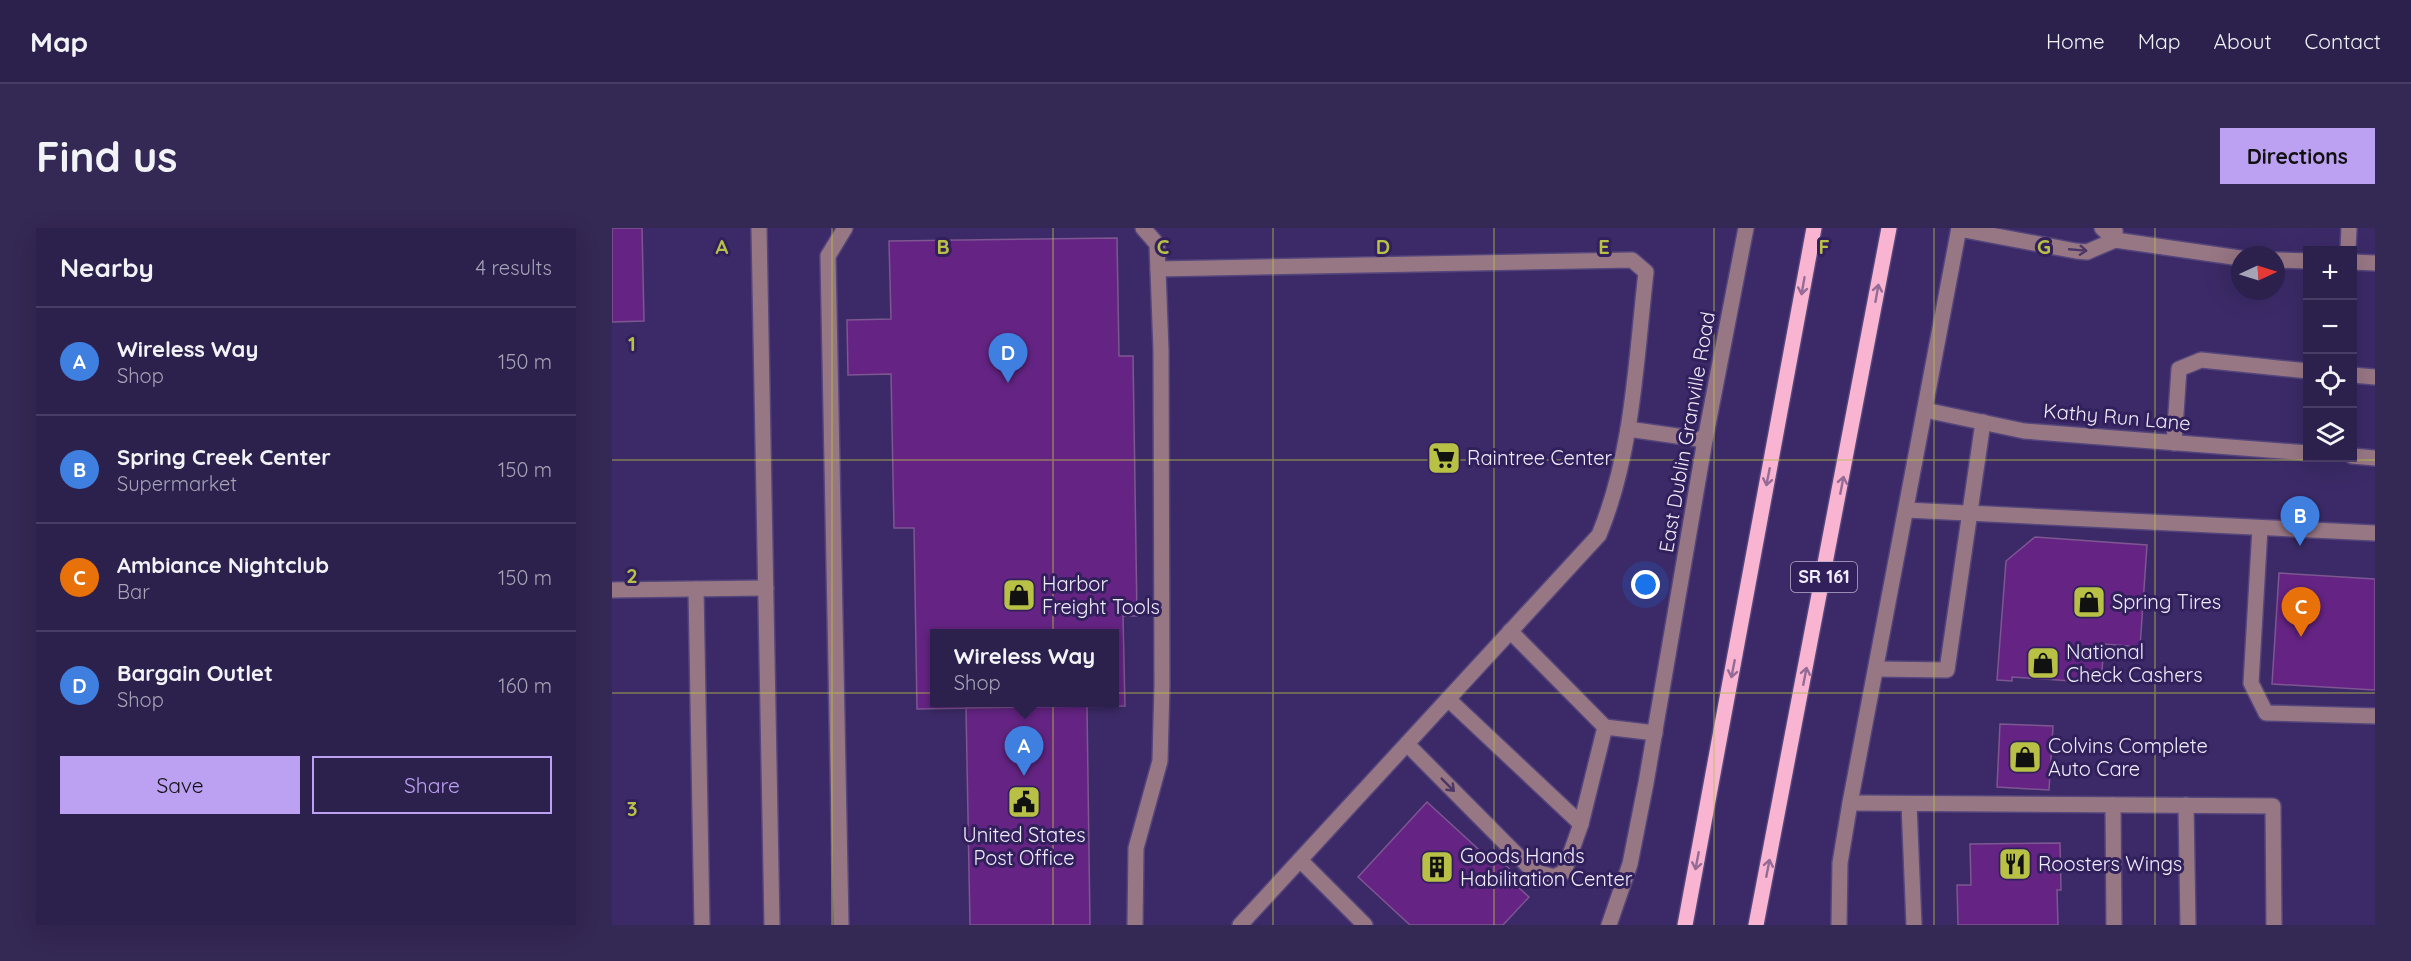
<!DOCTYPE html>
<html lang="en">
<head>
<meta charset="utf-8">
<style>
  :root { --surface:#2c204d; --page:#342854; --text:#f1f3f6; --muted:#a6a3b6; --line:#483e65; --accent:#bca0f2 }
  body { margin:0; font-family:Quicksand,sans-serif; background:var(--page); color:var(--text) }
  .controls { position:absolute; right:18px; top:18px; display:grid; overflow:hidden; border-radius:0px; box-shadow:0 6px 24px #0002 }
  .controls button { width:54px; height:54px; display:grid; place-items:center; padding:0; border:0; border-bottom:2px solid var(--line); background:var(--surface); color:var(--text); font:30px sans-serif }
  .compass { position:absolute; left:1619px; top:18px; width:54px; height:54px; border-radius:50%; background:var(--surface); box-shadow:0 6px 24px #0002; rotate:86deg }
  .you { position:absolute; left:1034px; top:357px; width:21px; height:21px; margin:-15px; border:4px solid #fff; border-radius:50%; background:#1a73e8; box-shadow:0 0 0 9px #1a73e833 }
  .badge { display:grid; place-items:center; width:39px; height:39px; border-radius:50%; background:var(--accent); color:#fff; font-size:20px; font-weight:700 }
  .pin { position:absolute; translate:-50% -50px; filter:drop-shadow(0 2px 3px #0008) }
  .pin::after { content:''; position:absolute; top:32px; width:21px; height:18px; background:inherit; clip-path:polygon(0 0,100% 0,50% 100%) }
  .popup { position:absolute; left:318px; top:401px; width:189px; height:78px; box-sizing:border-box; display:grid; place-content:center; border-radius:0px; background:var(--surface); filter:drop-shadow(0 2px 4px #0005); font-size:20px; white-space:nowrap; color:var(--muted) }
  .popup b { font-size:22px; color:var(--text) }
  .popup::after { content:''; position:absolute; left:50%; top:100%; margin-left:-12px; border:12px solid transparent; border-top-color:var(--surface) }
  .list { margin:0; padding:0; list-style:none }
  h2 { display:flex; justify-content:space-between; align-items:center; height:78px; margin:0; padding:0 24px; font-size:26px }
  h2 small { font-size:20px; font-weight:400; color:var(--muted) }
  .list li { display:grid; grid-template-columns:39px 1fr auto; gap:18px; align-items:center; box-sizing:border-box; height:108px; padding:0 24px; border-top:2px solid var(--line) }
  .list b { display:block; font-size:22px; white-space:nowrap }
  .list p { margin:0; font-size:20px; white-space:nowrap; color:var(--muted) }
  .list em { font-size:20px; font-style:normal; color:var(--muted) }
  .actions { display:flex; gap:12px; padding:18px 24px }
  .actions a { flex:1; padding:14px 0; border:2px solid var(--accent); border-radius:0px; text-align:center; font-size:21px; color:var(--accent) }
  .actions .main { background:var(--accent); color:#111 }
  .icon { flex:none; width:33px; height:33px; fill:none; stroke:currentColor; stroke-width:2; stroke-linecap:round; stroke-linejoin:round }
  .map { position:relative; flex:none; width:1763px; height:697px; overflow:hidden; border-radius:0px }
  header { display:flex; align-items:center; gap:36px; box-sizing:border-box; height:84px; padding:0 30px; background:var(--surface); border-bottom:2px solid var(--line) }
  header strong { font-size:28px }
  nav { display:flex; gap:33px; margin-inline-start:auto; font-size:21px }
  .intro { display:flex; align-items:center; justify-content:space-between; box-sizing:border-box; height:144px; padding:0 36px }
  h1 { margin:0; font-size:42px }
  .button { padding:15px 27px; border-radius:0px; background:var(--accent); color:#111; font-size:21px; font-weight:700 }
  main { display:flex; gap:36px; padding:0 36px }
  aside { flex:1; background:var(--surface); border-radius:0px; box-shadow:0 6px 24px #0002 }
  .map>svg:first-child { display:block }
  .building { fill:#652484; stroke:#7d5692; stroke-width:1.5; fill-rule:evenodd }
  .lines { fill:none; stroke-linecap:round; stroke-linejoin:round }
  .minor-casing { stroke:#54457c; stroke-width:18 }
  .major-casing { stroke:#54457c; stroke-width:18 }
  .minor { stroke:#987784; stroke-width:15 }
  .major { stroke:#f8b4d0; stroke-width:15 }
  .oneway { stroke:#4b3665 }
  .oneway2 { stroke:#946a96 }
  .grid { fill:none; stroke:#b9c046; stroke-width:1.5; stroke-opacity:0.55 }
  .labels { text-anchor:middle; stroke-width:6; stroke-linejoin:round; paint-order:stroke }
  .shield { fill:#31205b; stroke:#b6afcb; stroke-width:1.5 }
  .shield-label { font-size:18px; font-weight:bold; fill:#efecfb }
  .street-label { font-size:20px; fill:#efecfb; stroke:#31205b }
  .poi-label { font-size:20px; fill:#efecfb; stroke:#31205b; text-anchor:start }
  .grid-label { font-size:20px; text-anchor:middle; font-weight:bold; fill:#b9c046; stroke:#31205b; stroke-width:6; stroke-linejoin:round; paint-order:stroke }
</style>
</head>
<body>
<header>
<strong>Map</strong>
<nav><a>Home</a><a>Map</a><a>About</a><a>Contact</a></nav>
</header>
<div class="intro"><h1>Find us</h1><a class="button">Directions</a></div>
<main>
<aside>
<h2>Nearby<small>4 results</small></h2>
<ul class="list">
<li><span class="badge" style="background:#3f7fe0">A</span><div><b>Wireless Way</b><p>Shop</p></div><em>150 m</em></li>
<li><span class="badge" style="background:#3f7fe0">B</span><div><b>Spring Creek Center</b><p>Supermarket</p></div><em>150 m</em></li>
<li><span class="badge" style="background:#e8710a">C</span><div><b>Ambiance Nightclub</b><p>Bar</p></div><em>150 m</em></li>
<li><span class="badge" style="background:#3f7fe0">D</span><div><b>Bargain Outlet</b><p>Shop</p></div><em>160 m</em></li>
</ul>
<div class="actions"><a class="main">Save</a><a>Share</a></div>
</aside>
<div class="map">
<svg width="1763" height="697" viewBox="0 0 1763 697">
  <rect width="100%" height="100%" fill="#3b2a67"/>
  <!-- building -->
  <g class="building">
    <polygon points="0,0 30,0 32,93 0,94"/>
    <path d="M505,10L507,128H521L525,388H511L513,478L305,481L302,300H282L279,146L236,147L235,92L279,91L277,13ZM322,406H502V474H322Z"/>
    <polygon points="1423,309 1535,317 1528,419 1492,416 1489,455 1400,449 1400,453 1385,452 1394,333"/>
    <polygon points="1667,345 1763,351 1763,462 1660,456"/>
    <polygon points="475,478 478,697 358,697 354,480"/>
    <polygon points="1388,496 1441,498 1437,562 1385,559"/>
    <polygon points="815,574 876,630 881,625 911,654 906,659 917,669 891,697 798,697 746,649"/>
    <polygon points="1448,615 1449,662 1445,662 1446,697 1346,697 1345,657 1359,657 1358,616"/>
  </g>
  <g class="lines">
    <!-- minor casing -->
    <g class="minor-casing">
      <g id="minor">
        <polyline points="147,0 160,697"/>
        <polyline points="1347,1 1464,23 1475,24 1503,12 1490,0"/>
        <polyline points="1503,3 1503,12 1628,30"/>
        <polyline points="1736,22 1737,0"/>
        <polyline points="1664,32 1696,33"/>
        <polyline points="1740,34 1763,35"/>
        <path d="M546,41L1020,32L1034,44C1024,132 1021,225 987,307L628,697"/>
        <polyline points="1740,147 1763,149"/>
        <polyline points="1313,182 1412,203 1696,225"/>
        <polyline points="1016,201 1093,212"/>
        <polyline points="1562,215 1567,141 1589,132 1696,143"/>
        <polyline points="1740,228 1763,230"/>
        <polyline points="1294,282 1763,305"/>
        <polyline points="1648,300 1639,455 1654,485 1763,488"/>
        <polyline points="84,361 90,697"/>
        <polyline points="0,362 154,360"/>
        <polyline points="1264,441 1335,442 1371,194"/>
        <polyline points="836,471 969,596 993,499 898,403"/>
        <polyline points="993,499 1043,505"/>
        <polyline points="795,516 921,643 942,649 952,644 969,596"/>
        <polyline points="1238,575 1661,578 1662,697"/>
        <polyline points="1297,576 1302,697"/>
        <polyline points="1501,577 1502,697"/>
        <polyline points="1574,577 1576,697"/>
        <polyline points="688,632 753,697"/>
        <polyline points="229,697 216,28 233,0"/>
        <polyline points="523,697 524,620 548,533 550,457 549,122 545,16 531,0"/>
        <polyline points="997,697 1018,636 1034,555 1093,212 1134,0"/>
        <polyline points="1227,697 1228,635 1238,575 1347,0"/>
      </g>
    </g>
    <!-- major casing -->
    <g class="major-casing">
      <g id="major">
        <polyline points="1073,697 1202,0"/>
        <polyline points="1144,697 1277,0"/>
      </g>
    </g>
    <!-- minor -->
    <use href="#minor" class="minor"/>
    <!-- major -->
    <use href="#major" class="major"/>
  </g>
  <!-- one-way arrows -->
  <defs><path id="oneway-shaft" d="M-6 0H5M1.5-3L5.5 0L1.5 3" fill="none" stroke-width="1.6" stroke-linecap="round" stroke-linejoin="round" transform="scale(1.5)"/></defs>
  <g class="oneway">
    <use href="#oneway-shaft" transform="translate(1466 22) rotate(5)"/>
    <use href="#oneway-shaft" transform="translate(836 557) rotate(45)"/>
  </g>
  <g class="oneway2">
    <use href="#oneway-shaft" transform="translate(1191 58) rotate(100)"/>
    <use href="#oneway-shaft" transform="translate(1265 65) rotate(-80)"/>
    <use href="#oneway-shaft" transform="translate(1156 249) rotate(101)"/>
    <use href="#oneway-shaft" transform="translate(1230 257) rotate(-79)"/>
    <use href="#oneway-shaft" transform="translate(1121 441) rotate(101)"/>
    <use href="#oneway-shaft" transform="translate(1193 448) rotate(-79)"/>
    <use href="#oneway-shaft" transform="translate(1085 633) rotate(101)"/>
    <use href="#oneway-shaft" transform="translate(1156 640) rotate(-79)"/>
  </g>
  <!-- grid -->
  <path class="grid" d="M220,0V697M441,0V697M661,0V697M882,0V697M1102,0V697M1322,0V697M1543,0V697M0,232H1763M0,465H1763"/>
  <!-- icons -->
  <defs>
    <g id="supermarket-square" transform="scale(1.725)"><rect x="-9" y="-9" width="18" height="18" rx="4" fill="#b9c046" stroke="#31205b"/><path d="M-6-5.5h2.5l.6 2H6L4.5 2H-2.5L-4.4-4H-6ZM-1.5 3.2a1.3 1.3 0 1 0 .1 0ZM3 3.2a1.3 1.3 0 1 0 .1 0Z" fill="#111"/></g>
    <g id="shop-square" transform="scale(1.725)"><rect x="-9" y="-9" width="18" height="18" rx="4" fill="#b9c046" stroke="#31205b"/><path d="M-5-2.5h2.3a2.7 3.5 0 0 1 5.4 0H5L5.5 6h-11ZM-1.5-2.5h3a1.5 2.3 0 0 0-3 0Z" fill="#111"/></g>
    <g id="civic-square" transform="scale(1.725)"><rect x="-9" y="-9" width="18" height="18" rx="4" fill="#b9c046" stroke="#31205b"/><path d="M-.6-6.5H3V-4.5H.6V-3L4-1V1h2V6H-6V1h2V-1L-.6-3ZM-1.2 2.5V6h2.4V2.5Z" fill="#111"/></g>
    <g id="restaurant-square" transform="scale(1.725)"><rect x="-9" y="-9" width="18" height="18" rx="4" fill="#b9c046" stroke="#31205b"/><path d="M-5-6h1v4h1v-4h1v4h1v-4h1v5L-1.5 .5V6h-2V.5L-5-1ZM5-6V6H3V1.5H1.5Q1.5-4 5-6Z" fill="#111"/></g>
    <g id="building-square" transform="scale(1.725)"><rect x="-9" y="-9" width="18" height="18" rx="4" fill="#b9c046" stroke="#31205b"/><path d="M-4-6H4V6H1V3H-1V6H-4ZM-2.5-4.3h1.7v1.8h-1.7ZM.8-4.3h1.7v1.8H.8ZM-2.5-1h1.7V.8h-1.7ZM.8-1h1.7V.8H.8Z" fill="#111"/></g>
  </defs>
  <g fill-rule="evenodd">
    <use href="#supermarket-square" x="832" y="230"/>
    <use href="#shop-square" x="407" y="367"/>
    <use href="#shop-square" x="1477" y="374"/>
    <use href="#shop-square" x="1431" y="435"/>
    <use href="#shop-square" x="1413" y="529"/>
    <use href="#civic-square" x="412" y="574"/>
    <use href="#restaurant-square" x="1403" y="636"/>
    <use href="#building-square" x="825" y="639"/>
  </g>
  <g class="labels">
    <!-- shield labels -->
    <rect class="shield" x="1179" y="334" width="66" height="30" rx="4.5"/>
    <g class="shield-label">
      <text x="1212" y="355">SR 161</text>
    </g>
    <!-- street labels -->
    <g class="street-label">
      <text transform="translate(1505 189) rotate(5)" y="7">Kathy Run Lane</text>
      <text transform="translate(1075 204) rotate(-80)" y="7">East Dublin Granville Road</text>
    </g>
    <!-- poi labels -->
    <g class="poi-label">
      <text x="855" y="237">Raintree Center</text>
      <text x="430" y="363">Harbor<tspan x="430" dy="23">Freight Tools</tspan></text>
      <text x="1500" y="381">Spring Tires</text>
      <text x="1454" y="431">National<tspan x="1454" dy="23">Check Cashers</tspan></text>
      <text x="1436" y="525">Colvins Complete<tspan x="1436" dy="23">Auto Care</tspan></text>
      <text x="412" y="614" text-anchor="middle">United States<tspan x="412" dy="23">Post Office</tspan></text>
      <text x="848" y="635">Goods Hands<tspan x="848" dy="23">Habilitation Center</tspan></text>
      <text x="1426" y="643">Roosters Wings</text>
    </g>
  </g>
  <g class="grid-label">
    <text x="110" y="26">A</text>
    <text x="331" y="26">B</text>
    <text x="551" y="26">C</text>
    <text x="771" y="26">D</text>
    <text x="992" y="26">E</text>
    <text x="1212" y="26">F</text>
    <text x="1432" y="26">G</text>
    <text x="20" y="123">1</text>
    <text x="20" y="355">2</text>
    <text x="20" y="588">3</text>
  </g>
</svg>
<div class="controls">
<button>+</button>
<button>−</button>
<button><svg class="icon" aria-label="locate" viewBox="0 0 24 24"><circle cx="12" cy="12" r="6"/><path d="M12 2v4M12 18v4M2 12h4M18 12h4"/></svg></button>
<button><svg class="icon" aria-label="layers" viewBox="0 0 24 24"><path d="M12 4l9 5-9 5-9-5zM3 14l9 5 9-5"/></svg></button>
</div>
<svg class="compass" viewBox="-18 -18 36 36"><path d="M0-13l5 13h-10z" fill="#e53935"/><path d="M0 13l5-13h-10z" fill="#a6a3b6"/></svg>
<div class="you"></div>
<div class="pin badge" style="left:412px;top:548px;background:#3f7fe0">A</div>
<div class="popup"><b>Wireless Way</b>Shop</div>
<div class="pin badge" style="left:1688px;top:318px;background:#3f7fe0">B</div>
<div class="pin badge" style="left:1689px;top:409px;background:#e8710a">C</div>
<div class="pin badge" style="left:396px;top:155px;background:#3f7fe0">D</div>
</div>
</main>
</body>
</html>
